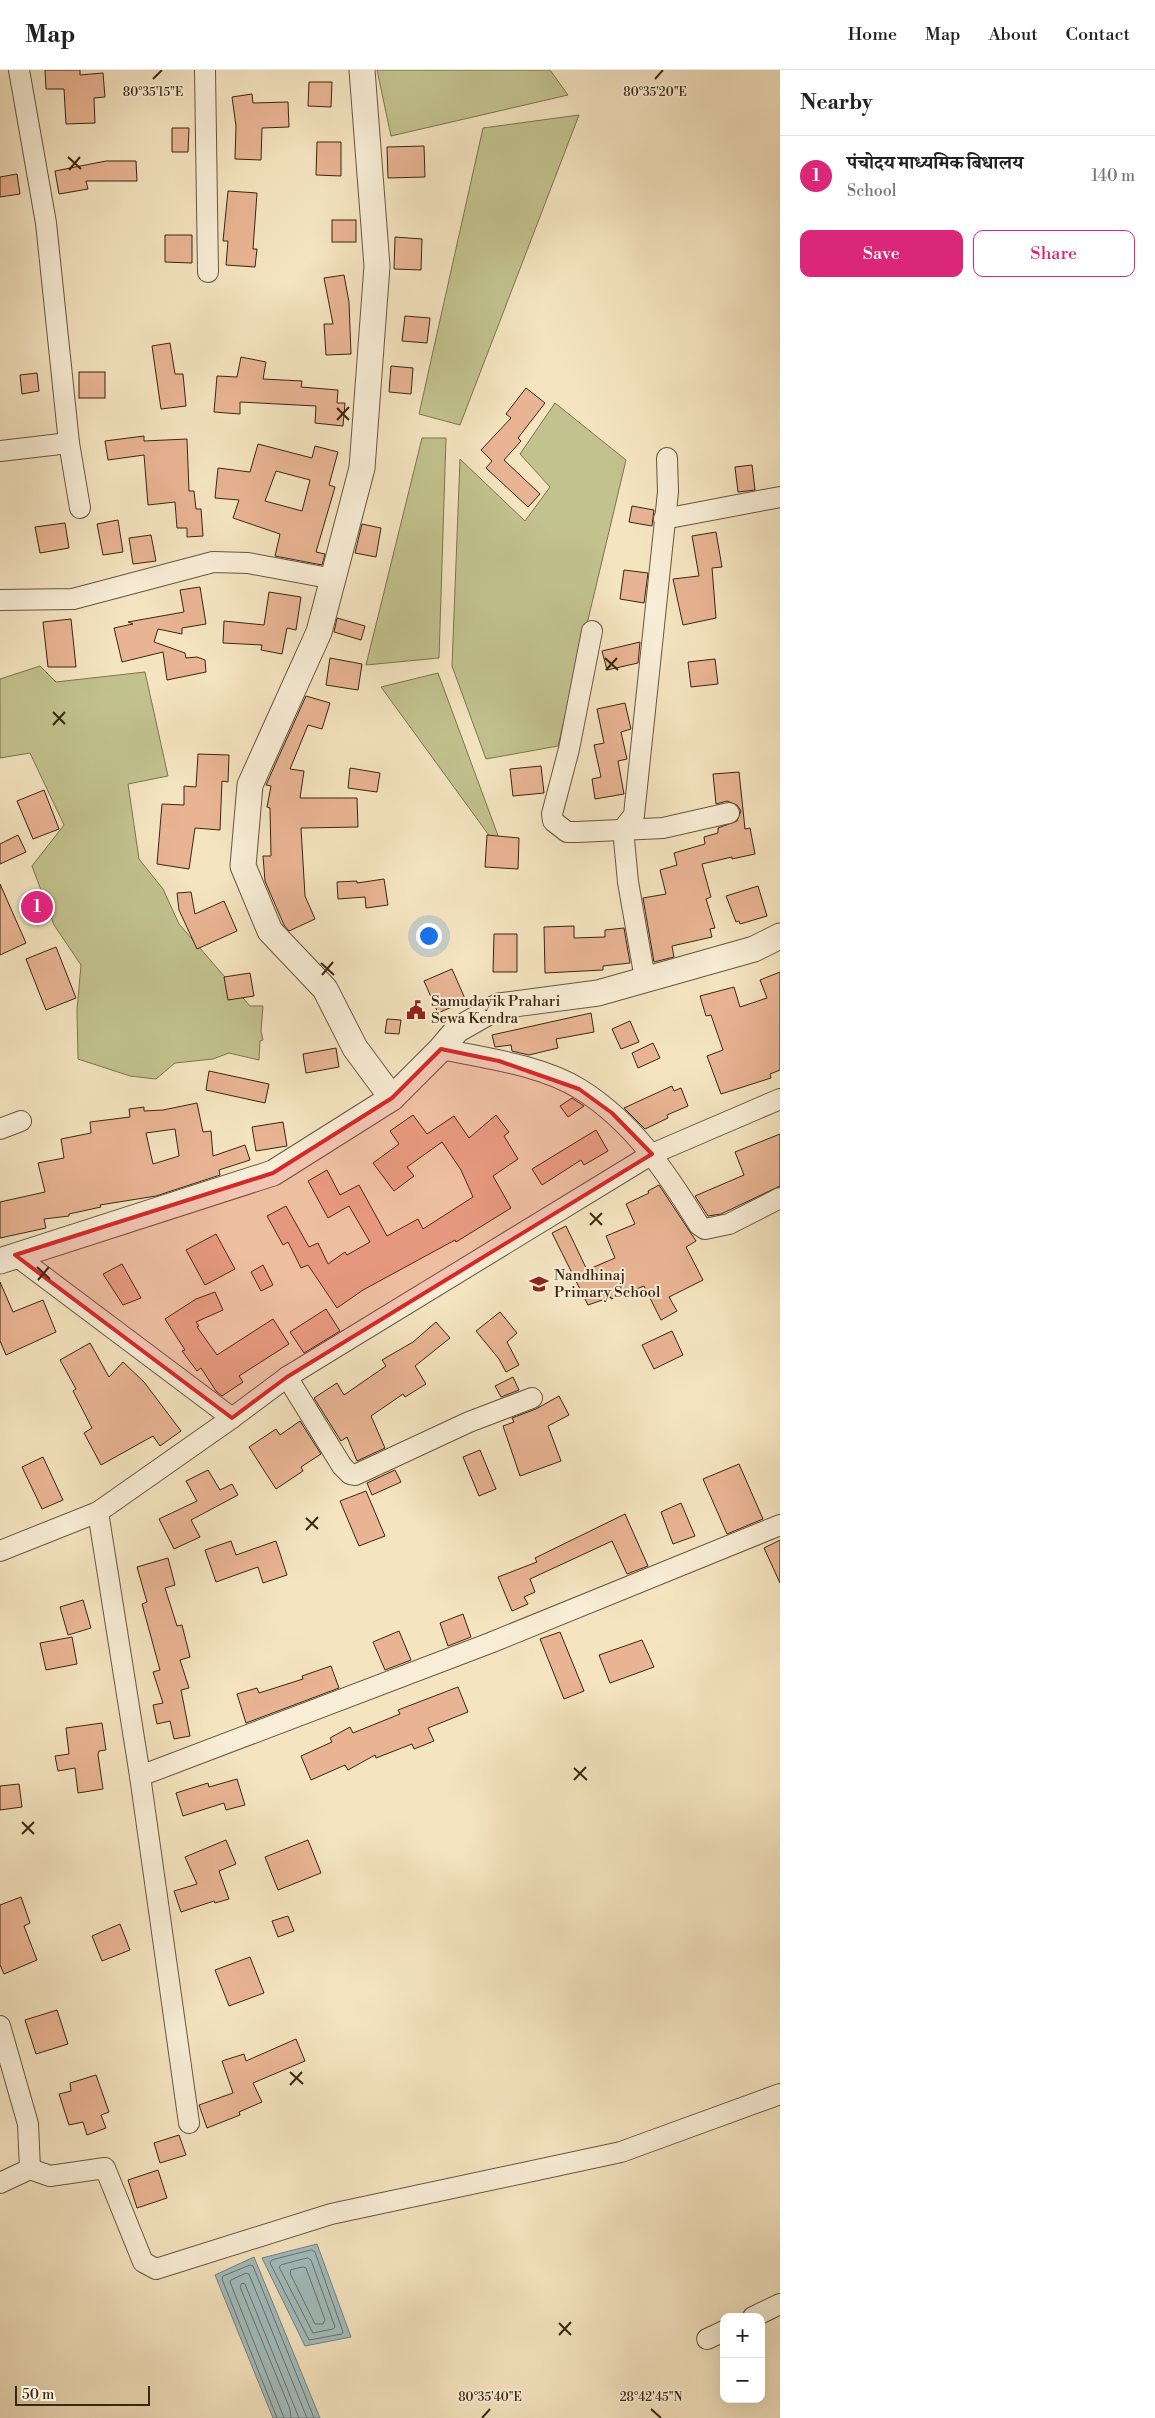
<!DOCTYPE html>
<html lang="en">
<head>
<meta charset="utf-8">
<style>
  :root { --surface:#fff; --page:#f6f6f6; --text:#222; --muted:#767676; --line:#e0e0e0; --accent:#db2777 }
  body { margin:0; font-family:"Libre Bodoni","Noto Serif Devanagari",serif; background:var(--page); color:var(--text) }
  .controls { position:absolute; right:15px; bottom:15px; display:grid; overflow:hidden; border-radius:10px; box-shadow:0 5px 20px #0002 }
  .controls button { width:45px; height:45px; display:grid; place-items:center; padding:0; border:0; border-bottom:1px solid var(--line); background:var(--surface); color:var(--text); font:25px sans-serif }
  .scale { position:absolute; left:15px; bottom:12px; width:135px; box-sizing:border-box; padding-left:5px; border:2px solid #392613; border-top:0; font-size:14px; line-height:18px; white-space:nowrap; color:#392613; -webkit-text-stroke:4px #f8edd6; paint-order:stroke }
  .you { position:absolute; left:428px; top:865px; width:18px; height:18px; margin:-12px; border:4px solid #fff; border-radius:50%; background:#1a73e8; box-shadow:0 0 0 8px #1a73e833 }
  .badge { display:grid; place-items:center; width:32px; height:32px; border-radius:50%; background:var(--accent); color:#fff; font-size:16px; font-weight:700 }
  .pin { position:absolute; translate:-50% -50%; border:2px solid #fff; box-shadow:0 1px 5px #0006 }
  .list { margin:0; padding:0; list-style:none }
  h2 { display:flex; justify-content:space-between; align-items:center; height:65px; margin:0; padding:0 20px; font-size:21px }
  h2 small { font-size:16px; font-weight:400; color:var(--muted) }
  .list li { display:grid; grid-template-columns:32px 1fr auto; gap:15px; align-items:center; box-sizing:border-box; height:80px; padding:0 20px; border-top:1px solid var(--line) }
  .list b { display:block; font-size:19px; white-space:nowrap }
  .list p { margin:0; font-size:16px; white-space:nowrap; color:var(--muted) }
  .list em { font-size:16px; font-style:normal; color:var(--muted) }
  .actions { display:flex; gap:10px; padding:15px 20px }
  .actions a { flex:1; padding:11px 0; border:1px solid var(--accent); border-radius:10px; text-align:center; font-size:18px; color:var(--accent) }
  .actions .main { background:var(--accent); color:#fff }
  .map { position:relative; flex:none; width:780px; height:2348px; overflow:hidden }
  header { display:flex; align-items:center; gap:30px; box-sizing:border-box; height:70px; padding:0 25px; background:var(--surface); border-bottom:1px solid var(--line) }
  header strong { font-size:24px }
  nav { display:flex; gap:28px; margin-inline-start:auto; font-size:18px }
  main { display:flex }
  aside { flex:1; background:var(--surface) }
  .map>svg:first-child { display:block }
  .green { fill:#c2c28e; stroke:#7e7450 }
  .water { fill:#a1bcbe; stroke:#77807a }
  .lines { fill:none; stroke-linecap:round; stroke-linejoin:round }
  .shore { stroke:#6d7168; stroke-width:1 }
  .building { fill:#e9b493; stroke:#392613; fill-rule:evenodd }
  .minor-casing { stroke:#68563e; stroke-width:22 }
  .tertiary-casing { stroke:#68563e; stroke-width:27 }
  .minor { stroke:#f8edd6; stroke-width:20 }
  .tertiary { stroke:#f8edd6; stroke-width:25 }
  .marked { fill:#d62828; fill-opacity:0.2; stroke:#d62828; stroke-width:4; stroke-linejoin:round }
  .ticks { fill:none; stroke:#392613; stroke-width:2 }
  .labels { text-anchor:middle; stroke-width:4; stroke-linejoin:round; paint-order:stroke }
  .poi-label { font-size:15px; fill:#392613; stroke:#f8edd6; text-anchor:start }
  .ticks-label { font-size:12px; text-anchor:middle; fill:#392613; stroke:#f8edd6; stroke-width:4; stroke-linejoin:round; paint-order:stroke }
</style>
</head>
<body>
<header>
<strong>Map</strong>
<nav><a>Home</a><a>Map</a><a>About</a><a>Contact</a></nav>
</header>
<main>
<div class="map">
<svg width="780" height="2348" viewBox="0 0 780 2348">
  <rect width="100%" height="100%" fill="#f4e4c0"/>
  <filter id="stains"><feTurbulence type="fractalNoise" baseFrequency=".004" numOctaves="4"/><feColorMatrix values="0 0 0 0 .2 0 0 0 0 .09 0 0 0 0 .02 0 0 0 .5 -.17"/></filter>
  <radialGradient id="worn" r=".72"><stop offset=".6" stop-color="#630" stop-opacity="0"/><stop offset="1" stop-color="#630" stop-opacity=".3"/></radialGradient>
  <!-- green -->
  <g class="green">
    <polygon points="377,0 550,0 568,25 391,66"/>
    <polygon points="579,45 460,355 419,344 483,58"/>
    <polygon points="555,333 626,390 558,676 486,689 452,596 460,389 525,451 550,417 520,384"/>
    <polygon points="422,368 446,368 439,588 366,595"/>
    <polygon points="40,596 56,612 145,602 168,706 128,714 139,789 163,819 179,854 250,936 263,936 261,961 263,970 260,971 259,990 229,983 213,989 175,993 156,1009 130,1006 78,989 77,940 81,895 54,855 32,796 64,755 30,683 0,688 0,609"/>
    <polygon points="438,603 507,790 381,617"/>
  </g>
  <!-- water -->
  <g class="water">
    <polygon points="317,2174 351,2267 305,2276 262,2188"/>
    <polygon points="254,2187 320,2348 273,2348 215,2205"/>
  </g>
  <g class="lines">
    <!-- shore -->
    <g class="shore">
      <polygon points="312,2180 315,2182 343,2262 342,2264 309,2270 270,2193 272,2190"/>
      <polygon points="308,2188 311,2190 335,2257 333,2259 313,2263 279,2197 281,2195"/>
      <polygon points="303,2197 306,2198 325,2250 323,2254 315,2254 290,2203 291,2200"/>
      <polyline points="277,2348 222,2209 223,2206 250,2195 253,2196 314,2348"/>
      <polyline points="284,2348 230,2212 231,2210 246,2203 249,2204 307,2348"/>
      <polyline points="291,2348 290,2339 240,2217 242,2213 245,2214 299,2348"/>
    </g>
  </g>
  <!-- building -->
  <g class="building">
    <polygon points="45,0 80,0 80,5 103,3 105,27 94,28 95,53 66,54 64,19 46,19"/>
    <polygon points="309,12 332,12 331,37 308,36"/>
    <polygon points="252,24 253,33 288,32 289,57 262,58 261,90 235,89 236,56 232,27"/>
    <polygon points="172,58 189,58 188,82 172,82"/>
    <polygon points="317,72 341,72 341,106 316,105"/>
    <polygon points="424,76 425,107 388,108 387,77"/>
    <polygon points="106,91 136,91 137,111 86,111 88,119 59,124 55,101"/>
    <polygon points="17,104 20,124 0,127 0,107"/>
    <polygon points="228,121 257,123 253,179 257,179 255,197 226,195 228,171 223,171"/>
    <rect x="332" y="150" width="24" height="22"/>
    <polygon points="165,165 192,165 192,193 165,192"/>
    <polygon points="395,167 422,169 421,200 394,199"/>
    <polygon points="344,205 349,232 351,284 326,285 324,254 333,254 324,208"/>
    <polygon points="405,246 430,248 427,273 402,271"/>
    <polygon points="170,273 175,304 183,304 186,336 161,339 152,276"/>
    <polygon points="241,287 266,292 263,309 302,311 301,317 338,320 337,333 345,333 343,356 315,353 316,336 240,332 240,344 214,342 217,306 237,307"/>
    <polygon points="391,296 413,298 411,324 389,322"/>
    <rect x="79" y="302" width="26" height="26"/>
    <polygon points="37,303 39,321 22,324 20,305"/>
    <polygon points="526,318 545,333 518,368 521,371 504,390 540,424 528,437 486,398 492,391 481,380 511,348 506,344"/>
    <polygon points="144,366 144,371 187,369 189,421 194,421 196,439 201,439 203,466 187,467 187,458 177,458 175,432 148,435 144,385 108,390 105,371"/>
    <path d="M258,374L312,388L315,376L338,382L329,415L335,417L316,482L325,484L322,495L275,486L280,464L233,448L239,430L215,428L218,398L250,402ZM276,401L310,410L302,441L265,431Z"/>
    <polygon points="752,395 755,420 738,422 735,397"/>
    <polygon points="632,436 654,440 652,456 629,452"/>
    <polygon points="118,450 123,482 103,485 97,454"/>
    <polygon points="65,453 69,478 40,483 35,457"/>
    <polygon points="362,454 381,458 376,487 355,483"/>
    <polygon points="716,462 722,497 712,498 716,548 683,555 673,509 699,506 692,466"/>
    <polygon points="151,465 156,491 133,494 129,468"/>
    <polygon points="624,500 648,503 644,533 620,529"/>
    <polygon points="200,517 206,554 182,558 182,564 158,559 154,572 185,583 186,588 197,587 205,590 206,602 167,610 163,582 122,592 114,558 133,554 128,552 184,542 180,520"/>
    <polygon points="269,522 301,527 296,560 287,558 282,584 261,580 262,575 223,573 224,551 264,555"/>
    <polygon points="337,548 365,556 361,570 334,562"/>
    <polygon points="71,549 76,597 48,597 43,552"/>
    <polygon points="640,572 638,593 607,600 602,581"/>
    <polygon points="330,588 362,594 358,620 326,615"/>
    <polygon points="715,589 718,614 691,617 688,592"/>
    <polygon points="306,626 330,633 322,659 308,655 290,699 304,701 300,728 357,728 358,757 301,758 305,826 315,849 289,861 284,855 265,811 263,786 271,786 270,738 267,737 271,716 266,715"/>
    <polygon points="625,633 631,659 621,662 627,689 618,691 624,724 595,729 592,709 601,707 594,675 604,673 597,639"/>
    <polygon points="198,684 229,685 228,712 222,711 220,760 195,758 189,799 157,794 162,734 184,735 184,716 196,717"/>
    <polygon points="541,696 544,723 513,726 510,699"/>
    <polygon points="350,698 380,703 377,722 348,718"/>
    <polygon points="739,702 745,759 750,758 755,784 732,789 732,787 702,794 711,827 706,829 715,858 710,859 712,867 672,876 674,887 654,892 643,828 666,824 660,800 677,795 674,783 705,774 704,767 718,763 718,758 737,751 741,741 737,735 727,731 716,734 713,704"/>
    <polygon points="44,720 59,759 33,769 17,731"/>
    <polygon points="18,765 26,782 0,794 0,774"/>
    <polygon points="487,765 519,768 518,799 485,797"/>
    <polygon points="384,809 388,835 366,838 365,827 338,829 337,812 357,811 357,813"/>
    <polygon points="0,814 26,873 0,885"/>
    <polygon points="758,816 767,846 740,854 739,851 736,852 726,826"/>
    <polygon points="191,822 195,844 224,831 237,861 197,879 179,840 177,823"/>
    <polygon points="574,856 574,868 605,867 605,860 624,858 630,893 603,896 603,900 545,903 544,857"/>
    <polygon points="494,864 517,864 517,902 493,902"/>
    <polygon points="56,877 76,928 46,940 26,889"/>
    <polygon points="452,899 466,931 438,943 424,911"/>
    <polygon points="780,902 780,1000 770,1004 771,1008 721,1024 707,986 723,980 711,945 706,946 700,926 734,917 740,937 767,928 760,910"/>
    <polygon points="250,903 254,926 228,930 224,907"/>
    <polygon points="591,943 594,962 556,969 558,978 529,985 512,981 511,975 495,977 492,965"/>
    <polygon points="387,949 401,950 399,964 385,963"/>
    <polygon points="630,951 639,972 621,979 612,959"/>
    <polygon points="653,973 660,988 638,998 632,983"/>
    <polygon points="336,978 339,997 306,1003 303,984"/>
    <polygon points="209,1001 269,1014 265,1033 206,1020"/>
    <polygon points="672,1016 674,1021 681,1018 688,1036 667,1045 668,1048 645,1059 624,1038"/>
    <polygon points="572,1028 584,1036 568,1047 560,1036"/>
    <path d="M197,1033L203,1062L211,1061L213,1086L245,1075L250,1090L219,1100L220,1105L156,1126L100,1135L101,1137L69,1144V1146L44,1149L46,1158L0,1168V1132L45,1122L38,1093L64,1088L61,1069L91,1063L90,1052L130,1047L129,1039L144,1037V1041L163,1040ZM175,1059L179,1086L153,1094L146,1063Z"/>
    <polygon points="413,1045 427,1064 454,1046 469,1068 496,1045 509,1062 504,1066 518,1089 493,1106 511,1138 456,1172 455,1170 363,1220 337,1238 308,1195 301,1198 288,1172 283,1175 267,1146 286,1136 309,1177 318,1173 328,1194 345,1182 347,1185 370,1172 349,1136 328,1148 308,1111 327,1100 340,1125 359,1115 387,1166 418,1149 423,1159 473,1127 461,1100 442,1072 407,1097 414,1106 394,1121 373,1093 399,1074 390,1061"/>
    <polygon points="283,1052 287,1076 256,1081 252,1057"/>
    <polygon points="596,1060 608,1081 584,1095 581,1090 542,1115 532,1099"/>
    <polygon points="780,1064 780,1116 721,1144 708,1146 695,1126 744,1105 735,1082"/>
    <polygon points="659,1115 696,1171 686,1177 703,1210 669,1227 677,1241 661,1250 644,1216 611,1229 611,1227 588,1235 552,1163 566,1156 587,1200 615,1188 606,1166 635,1154 626,1134 649,1123 648,1121"/>
    <polygon points="216,1164 235,1199 205,1215 186,1180"/>
    <polygon points="122,1194 141,1228 123,1235 103,1204"/>
    <polygon points="263,1195 273,1215 261,1221 251,1202"/>
    <polygon points="0,1212 13,1242 43,1230 56,1262 6,1285 0,1271"/>
    <polygon points="215,1222 223,1240 196,1252 199,1256 197,1257 217,1285 273,1249 289,1274 239,1306 243,1312 222,1326 216,1321 201,1298 197,1301 182,1281 185,1280 165,1249 196,1229"/>
    <polygon points="326,1239 340,1261 304,1283 290,1262"/>
    <polygon points="500,1242 517,1263 507,1272 519,1295 506,1302 499,1289 476,1261"/>
    <polygon points="436,1252 450,1268 415,1296 426,1314 405,1327 403,1324 371,1346 385,1378 357,1391 347,1367 341,1371 314,1328 337,1313 344,1325 386,1296 382,1290 413,1272"/>
    <polygon points="672,1261 683,1285 654,1299 642,1275"/>
    <polygon points="90,1273 109,1307 123,1292 144,1312 181,1361 160,1376 153,1366 101,1395 84,1363 92,1358 73,1321 76,1319 60,1290"/>
    <polygon points="513,1307 519,1320 501,1327 495,1316"/>
    <polygon points="559,1326 569,1345 548,1356 561,1391 520,1406 503,1356 514,1352 512,1348 536,1339"/>
    <polygon points="300,1351 321,1384 301,1397 303,1401 276,1419 249,1377 276,1359 280,1365"/>
    <polygon points="480,1380 496,1419 479,1426 463,1387"/>
    <polygon points="43,1387 63,1430 42,1439 22,1397"/>
    <polygon points="739,1394 763,1449 727,1464 703,1409"/>
    <polygon points="208,1400 220,1420 232,1414 238,1425 191,1450 200,1467 174,1479 159,1449 197,1431 186,1411"/>
    <polygon points="395,1400 401,1412 372,1425 367,1413"/>
    <polygon points="366,1421 385,1466 359,1476 340,1431"/>
    <polygon points="681,1433 695,1466 673,1474 661,1442"/>
    <polygon points="625,1444 648,1496 627,1504 612,1471 530,1509 535,1522 524,1527 528,1534 512,1541 498,1507 537,1492 535,1488"/>
    <polygon points="780,1470 780,1513 764,1478"/>
    <polygon points="231,1471 236,1485 276,1471 287,1505 263,1513 258,1497 216,1512 205,1480"/>
    <polygon points="168,1488 175,1515 165,1518 177,1556 182,1555 190,1587 180,1590 189,1618 181,1620 190,1666 174,1669 170,1651 157,1654 153,1635 163,1633 153,1602 160,1600 142,1534 147,1532 137,1497"/>
    <polygon points="83,1530 91,1558 68,1565 60,1537"/>
    <polygon points="463,1544 471,1567 448,1576 440,1553"/>
    <polygon points="399,1561 411,1590 385,1600 373,1572"/>
    <polygon points="560,1562 584,1621 564,1629 540,1569"/>
    <polygon points="72,1567 77,1594 46,1600 40,1573"/>
    <polygon points="642,1570 654,1597 610,1613 599,1585"/>
    <polygon points="331,1596 339,1618 246,1653 237,1624 257,1618 259,1623 303,1609 302,1606"/>
    <polygon points="458,1617 468,1642 428,1658 434,1671 414,1679 412,1674 376,1688 375,1685 348,1700 345,1695 311,1710 301,1686 332,1672 330,1668 350,1657 353,1663 400,1644 398,1640"/>
    <polygon points="102,1653 106,1680 99,1681 98,1685 103,1719 78,1723 75,1698 58,1701 55,1686 69,1684 66,1658"/>
    <polygon points="237,1709 245,1735 226,1740 224,1733 183,1746 176,1723 208,1713 209,1717"/>
    <polygon points="19,1714 22,1737 0,1740 0,1716"/>
    <polygon points="226,1770 236,1794 219,1801 229,1829 215,1833 214,1831 181,1842 174,1821 197,1814 185,1787"/>
    <polygon points="308,1770 321,1803 278,1820 265,1787"/>
    <polygon points="21,1827 30,1853 24,1856 37,1890 4,1904 0,1895 0,1835"/>
    <polygon points="288,1846 294,1861 278,1867 272,1851"/>
    <polygon points="120,1854 130,1880 102,1891 92,1866"/>
    <polygon points="250,1887 264,1923 229,1936 215,1900"/>
    <polygon points="57,1940 68,1974 36,1984 25,1950"/>
    <polygon points="296,1969 305,1991 253,2013 262,2032 239,2042 240,2045 207,2058 199,2035 233,2023 222,1991 244,1984 246,1991"/>
    <polygon points="96,2005 109,2042 101,2045 106,2058 87,2065 83,2052 69,2055 59,2024 71,2021 70,2013"/>
    <polygon points="179,2065 186,2085 160,2093 154,2073"/>
    <polygon points="158,2100 167,2128 137,2138 128,2110"/>
  </g>
  <g class="lines">
    <!-- minor casing -->
    <g class="minor-casing">
      <g id="minor">
        <polyline points="19,0 46,153 69,373 80,438"/>
        <polyline points="205,0 208,202"/>
        <polyline points="0,381 69,373"/>
        <polyline points="664,449 780,427"/>
        <polyline points="0,530 73,529 213,492 248,493 334,509"/>
        <polyline points="592,561 569,679 552,744 553,751 567,762 577,762 663,758 729,743"/>
        <polyline points="645,909 628,812 623,759 634,745 668,422 667,388"/>
        <path d="M441,979C485,988 541,995 580,1019C633,1052 667,1103 699,1155L705,1159L729,1154L780,1128"/>
        <polyline points="0,1059 21,1051"/>
        <polyline points="15,1185 232,1348"/>
        <polyline points="287,1307 342,1396 350,1404 355,1405 469,1352 532,1328"/>
        <polyline points="98,1442 140,1706 490,1573 780,1455"/>
        <polyline points="0,1481 98,1442 232,1348 287,1307 652,1084 780,1029"/>
        <polyline points="140,1706 189,2053"/>
        <polyline points="0,1956 28,2054 30,2099 0,2113"/>
        <polyline points="30,2099 50,2106 105,2098 143,2192 156,2199 331,2144 621,2082 780,2024"/>
        <polyline points="753,2247 780,2234"/>
        <polyline points="707,2269 724,2261"/>
      </g>
    </g>
    <!-- tertiary casing -->
    <g class="tertiary-casing">
      <g id="tertiary">
        <polyline points="362,0 377,196 362,398 319,562 250,715 243,796 270,861 325,919 355,978 392,1028"/>
        <polyline points="0,1191 273,1103 392,1028 441,979 457,960 499,936 598,923 754,879 780,866"/>
      </g>
    </g>
    <!-- minor -->
    <use href="#minor" class="minor"/>
    <!-- tertiary -->
    <use href="#tertiary" class="tertiary"/>
  </g>
  <!-- marked area -->
  <path class="marked" d="M441,979L499,991L579,1019L612,1043L652,1084L287,1307L232,1348L15,1185L273,1103L392,1028Z"/>
  <!-- ticks -->
  <path class="ticks" d="M153,9L162,0M655,9L663,0M68,87L81,99M69,100L80,87M337,338L349,350M337,350L349,337M605,588L618,600M606,600L617,588M53,642L65,654M53,655L65,642M321,893L334,905M322,905L333,892M590,1143L602,1155M590,1155L602,1143M37,1197L50,1209M38,1210L49,1197M306,1448L318,1459M306,1460L318,1447M574,1698L587,1710M574,1710L586,1697M22,1752L34,1764M22,1764L34,1752M290,2002L303,2014M290,2015L302,2002M559,2253L571,2265M559,2265L571,2252M651,2339L661,2348M482,2348L490,2339"/>
  <!-- icons -->
  <defs>
    <g id="civic-bare" transform="scale(1.5)"><path d="M-.6-6.5H3V-4.5H.6V-3L4-1V1h2V6H-6V1h2V-1L-.6-3ZM-1.2 2.5V6h2.4V2.5Z" fill="#8f2418" stroke="#f8edd6" stroke-width="2.5" paint-order="stroke"/></g>
    <g id="school-bare" transform="scale(1.5)"><path d="M0-5L7-2L0 1L-7-2ZM-4 1L0 2.5L4 1V4Q0 6-4 4Z" fill="#8f2418" stroke="#f8edd6" stroke-width="2.5" paint-order="stroke"/></g>
  </defs>
  <g fill-rule="evenodd">
    <use href="#civic-bare" x="416" y="940"/>
    <use href="#school-bare" x="539" y="1214"/>
  </g>
  <g class="labels">
    <!-- poi labels -->
    <g class="poi-label">
      <text x="431" y="936">Samudayik Prahari<tspan x="431" dy="17">Sewa Kendra</tspan></text>
      <text x="554" y="1210">Nandhinaj<tspan x="554" dy="17">Primary School</tspan></text>
    </g>
  </g>
  <g class="ticks-label">
    <text x="153" y="26">80°35'15"E</text>
    <text x="655" y="26">80°35'20"E</text>
    <text x="490" y="2331">80°35'40"E</text>
    <text x="651" y="2331">28°42'45"N</text>
  </g>
  <rect width="100%" height="100%" filter="url(#stains)"/>
  <rect width="100%" height="100%" fill="url(#worn)"/>
</svg>
<div class="controls">
<button>+</button>
<button>−</button>
</div>
<div class="scale">50 m</div>
<div class="you"></div>
<div class="pin badge" style="left:37px;top:837px">1</div>
</div>
<aside>
<h2>Nearby<small></small></h2>
<ul class="list">
<li><span class="badge">1</span><div><b>पंचोदय माध्यमिक बिधालय</b><p>School</p></div><em>140 m</em></li>
</ul>
<div class="actions"><a class="main">Save</a><a>Share</a></div>
</aside>
</main>
</body>
</html>
